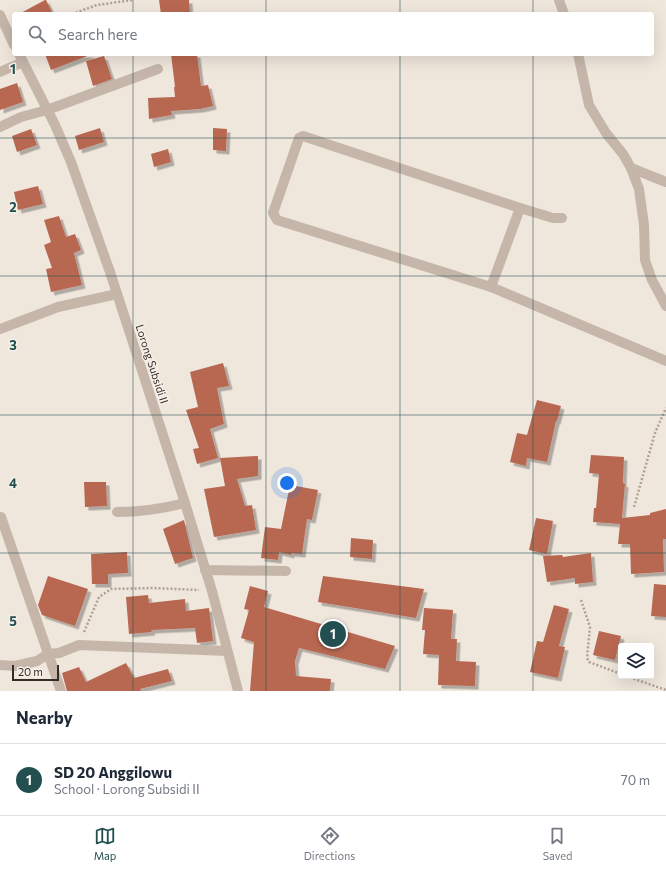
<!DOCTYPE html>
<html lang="en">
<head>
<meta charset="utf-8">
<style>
  :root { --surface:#fff; --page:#f6f6f7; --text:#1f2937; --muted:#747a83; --line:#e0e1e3; --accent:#234f51 }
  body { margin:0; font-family:Commissioner,sans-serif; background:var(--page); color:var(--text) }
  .controls { position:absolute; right:12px; bottom:12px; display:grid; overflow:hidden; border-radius:4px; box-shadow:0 4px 16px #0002 }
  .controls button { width:36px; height:36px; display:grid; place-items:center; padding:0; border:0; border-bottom:1px solid var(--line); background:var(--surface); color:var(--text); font:20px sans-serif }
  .scale { position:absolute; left:12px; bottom:10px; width:47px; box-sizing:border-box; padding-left:4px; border:2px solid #342c28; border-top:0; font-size:11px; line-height:14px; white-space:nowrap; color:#342c28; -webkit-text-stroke:3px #f7f0e8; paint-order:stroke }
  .you { position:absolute; left:287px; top:483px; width:14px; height:14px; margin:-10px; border:3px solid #fff; border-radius:50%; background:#1a73e8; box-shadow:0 0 0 6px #1a73e833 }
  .badge { display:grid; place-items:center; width:26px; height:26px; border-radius:50%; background:var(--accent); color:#fff; font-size:13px; font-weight:700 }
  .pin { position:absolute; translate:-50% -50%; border:2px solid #fff; box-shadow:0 1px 4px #0006 }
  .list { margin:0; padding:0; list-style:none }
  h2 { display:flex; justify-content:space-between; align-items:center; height:52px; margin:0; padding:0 16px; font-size:17px }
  h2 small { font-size:13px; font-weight:400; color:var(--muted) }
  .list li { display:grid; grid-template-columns:26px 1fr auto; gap:12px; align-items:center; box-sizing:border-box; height:72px; padding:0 16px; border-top:1px solid var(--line) }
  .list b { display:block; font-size:15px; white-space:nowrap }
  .list p { margin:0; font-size:13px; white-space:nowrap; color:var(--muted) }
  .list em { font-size:13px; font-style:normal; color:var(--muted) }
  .icon { flex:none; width:22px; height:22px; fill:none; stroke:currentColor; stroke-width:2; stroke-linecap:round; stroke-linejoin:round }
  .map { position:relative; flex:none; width:666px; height:691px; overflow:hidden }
  .search { position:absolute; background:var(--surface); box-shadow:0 4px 16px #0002; left:12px; right:12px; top:12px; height:44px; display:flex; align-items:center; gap:10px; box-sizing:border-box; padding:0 14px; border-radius:4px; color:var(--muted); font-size:15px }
  .sheet { height:124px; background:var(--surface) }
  nav { display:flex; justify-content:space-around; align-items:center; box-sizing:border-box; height:56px; border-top:1px solid var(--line); background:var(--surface); font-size:11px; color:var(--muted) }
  nav a { display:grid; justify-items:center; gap:2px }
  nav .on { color:var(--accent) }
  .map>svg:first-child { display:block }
  .building { fill:#b86751; filter:url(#shadow) }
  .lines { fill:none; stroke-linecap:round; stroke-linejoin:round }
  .path { stroke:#b1a094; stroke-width:2.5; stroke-dasharray:2 2; stroke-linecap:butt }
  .street { stroke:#c6b6aa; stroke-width:10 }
  .grid { fill:none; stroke:#234f51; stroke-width:1; stroke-opacity:0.55 }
  .labels { text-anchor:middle; stroke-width:3; stroke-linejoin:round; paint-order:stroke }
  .street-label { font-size:11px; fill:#342c28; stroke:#f7f0e8 }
  .grid-label { font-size:13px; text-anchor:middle; font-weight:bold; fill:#234f51; stroke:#f7f0e8; stroke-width:3; stroke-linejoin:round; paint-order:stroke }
</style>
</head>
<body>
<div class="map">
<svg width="666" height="691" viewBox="0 0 666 691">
  <defs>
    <filter id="shadow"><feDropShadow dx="3.5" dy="3.5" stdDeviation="0" flood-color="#0004"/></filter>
  </defs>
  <rect width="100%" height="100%" fill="#efe6dc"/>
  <!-- building -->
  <g class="building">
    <polygon points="45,0 46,0 53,14 19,14"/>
    <polygon points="159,0 189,0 190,14 161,14"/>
    <polygon points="45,54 90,54 90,55 51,70"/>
    <polygon points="171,54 197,54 201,86 208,85 213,106 200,109 171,111 172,115 149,119 148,98 175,97 174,87 175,87"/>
    <polygon points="104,56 112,79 93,86 86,61"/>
    <polygon points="17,83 23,102 0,110 0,89"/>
    <polygon points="100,128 104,142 79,150 75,136"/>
    <polygon points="213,128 227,129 226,151 213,150"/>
    <polygon points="31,129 37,145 17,152 12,136"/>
    <polygon points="168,149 171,162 154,167 151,154"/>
    <polygon points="38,186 43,204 18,210 14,192"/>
    <polygon points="59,216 66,237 75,234 81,250 74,253 82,285 51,292 46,269 52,268 44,245 51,242 44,220"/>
    <polygon points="223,363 229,386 217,388 224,424 210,429 218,458 197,464 193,449 199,448 186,410 198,407 190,372"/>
    <polygon points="537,400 561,406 557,421 556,421 547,462 527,458 526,466 510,462 517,433 527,435"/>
    <polygon points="591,455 624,457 623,483 625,484 622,518 650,515 650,513 666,509 666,539 663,539 664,572 631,574 630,544 618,544 620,524 593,522 594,508 596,508 599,474 589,473"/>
    <polygon points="258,456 258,476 237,479 245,506 252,505 256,530 214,537 204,489 225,486 220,458"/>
    <polygon points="84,482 106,482 107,506 85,507"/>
    <polygon points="290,485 318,490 312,520 307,519 302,554 291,553 291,555 279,552 278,560 261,558 265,527 281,529"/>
    <polygon points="536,518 553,521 547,554 529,550"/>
    <polygon points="184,520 193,558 175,564 163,529"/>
    <polygon points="351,538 373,540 372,559 350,557"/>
    <polygon points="127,552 128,573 108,574 108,584 92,584 91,554"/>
    <polygon points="591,553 593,582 575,584 575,578 547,582 543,556 562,555 563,557"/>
    <polygon points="48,576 88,589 75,626 42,615 38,605"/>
    <polygon points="323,576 424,589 416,618 318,602"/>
    <polygon points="654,584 666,585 666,617 651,616"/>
    <polygon points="250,586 268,591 264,607 395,646 385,669 299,648 295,661 296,676 331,679 330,691 250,691 254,642 241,638 249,610 244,609"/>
    <polygon points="148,595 149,603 185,599 186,611 209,608 213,641 197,643 195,628 151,630 152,632 129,634 126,597"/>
    <polygon points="554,605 569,609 559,646 565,647 558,678 530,672 537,641 543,642"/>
    <polygon points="424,608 453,610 451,639 457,639 456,661 476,662 475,686 438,685 439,655 423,654 425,630 422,630"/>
    <polygon points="599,631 621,636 615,660 593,655"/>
    <polygon points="126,663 134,678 168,669 172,681 140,689 141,691 67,691 62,673 79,667 86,682"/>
  </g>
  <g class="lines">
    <!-- path -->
    <g class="path">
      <polyline points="72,14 97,5 133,0"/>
      <polyline points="634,507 655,433 666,408"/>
      <polyline points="581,600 590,627 587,658 589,662 621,674"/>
      <polyline points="84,632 99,597 111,589 153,588 199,590"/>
      <polyline points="626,676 666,690"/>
    </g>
    <!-- street -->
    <g class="street">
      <polyline points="559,0 564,14"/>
      <polyline points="0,15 14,45"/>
      <polyline points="19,54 55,125 71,162 110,272 185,503 212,591 238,691"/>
      <polyline points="578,54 589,105 606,133 623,154 631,168 639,189 644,225 645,260 647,266 652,280 666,306"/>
      <polyline points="0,72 23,62"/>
      <polyline points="0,127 21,117 47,110 158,69"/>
      <polyline points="631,168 666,182"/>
      <polyline points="562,218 553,218 520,208 303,136 299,138 273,213 277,220 491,287 666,361"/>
      <polyline points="491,287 520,208"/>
      <polyline points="0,329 58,307 117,294"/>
      <path d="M117,512C142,512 161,509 185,503"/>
      <polyline points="1,517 61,691"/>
      <polyline points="205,570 286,571"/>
      <polyline points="0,665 15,666 37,661 48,654 59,653 79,645 227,651"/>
    </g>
  </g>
  <!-- grid -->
  <path class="grid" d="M133,0V14M266,0V14M400,0V14M533,0V14M133,54V691M266,54V691M400,54V691M533,54V691M0,138H666M0,276H666M0,415H666M0,553H666"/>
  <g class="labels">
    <!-- street labels -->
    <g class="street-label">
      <text transform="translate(152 364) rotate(72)" y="4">Lorong Subsidi II</text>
    </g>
  </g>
  <g class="grid-label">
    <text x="13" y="74">1</text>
    <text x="13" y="212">2</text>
    <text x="13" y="350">3</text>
    <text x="13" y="488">4</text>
    <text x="13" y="626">5</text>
  </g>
</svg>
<div class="controls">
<button><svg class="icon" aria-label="layers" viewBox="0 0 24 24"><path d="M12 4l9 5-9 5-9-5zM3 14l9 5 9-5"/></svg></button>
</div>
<div class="scale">20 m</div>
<div class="you"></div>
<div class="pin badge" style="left:333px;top:634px">1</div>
<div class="search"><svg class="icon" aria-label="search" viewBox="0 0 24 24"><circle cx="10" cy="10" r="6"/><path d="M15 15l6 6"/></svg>Search here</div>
</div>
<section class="sheet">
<h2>Nearby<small></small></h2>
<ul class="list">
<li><span class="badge">1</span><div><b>SD 20 Anggilowu</b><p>School · Lorong Subsidi II</p></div><em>70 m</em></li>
</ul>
</section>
<nav>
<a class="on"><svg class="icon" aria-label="map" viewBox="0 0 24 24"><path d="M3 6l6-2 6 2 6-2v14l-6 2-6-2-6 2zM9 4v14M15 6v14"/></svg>Map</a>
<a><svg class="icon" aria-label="directions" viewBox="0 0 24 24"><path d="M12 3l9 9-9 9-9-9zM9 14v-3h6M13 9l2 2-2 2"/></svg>Directions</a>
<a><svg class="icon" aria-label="saved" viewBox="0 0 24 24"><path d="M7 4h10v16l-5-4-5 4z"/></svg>Saved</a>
</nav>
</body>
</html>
